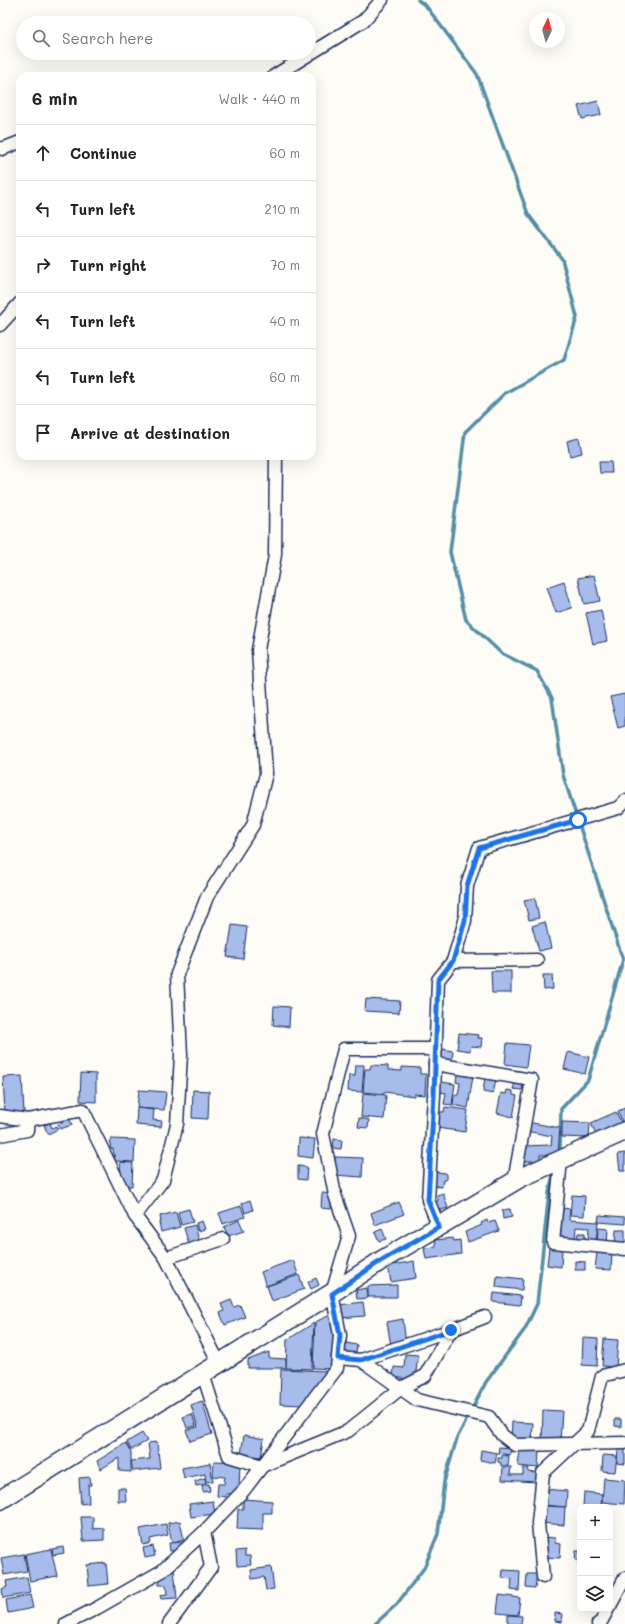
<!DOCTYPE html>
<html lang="en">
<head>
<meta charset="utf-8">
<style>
  :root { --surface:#fff; --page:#f2f2f2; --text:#222; --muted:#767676; --line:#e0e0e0 }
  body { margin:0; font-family:Mali,sans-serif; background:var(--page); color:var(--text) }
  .controls { position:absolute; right:12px; bottom:12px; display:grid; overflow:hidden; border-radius:8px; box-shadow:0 4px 16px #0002 }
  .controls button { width:36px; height:36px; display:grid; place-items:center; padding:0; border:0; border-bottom:1px solid var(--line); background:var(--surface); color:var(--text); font:20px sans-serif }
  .compass { position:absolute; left:529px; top:12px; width:36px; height:36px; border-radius:50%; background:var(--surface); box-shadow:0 4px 16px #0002; rotate:5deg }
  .stop { position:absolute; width:12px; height:12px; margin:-9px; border:3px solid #1a73e8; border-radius:50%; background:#fff }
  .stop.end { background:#1a73e8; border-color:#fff; box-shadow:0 1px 4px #0008 }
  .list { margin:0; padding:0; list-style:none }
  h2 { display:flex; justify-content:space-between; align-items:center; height:52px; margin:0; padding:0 16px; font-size:17px }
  h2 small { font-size:13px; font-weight:400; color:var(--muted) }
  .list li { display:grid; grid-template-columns:26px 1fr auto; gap:12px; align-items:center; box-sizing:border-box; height:56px; padding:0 16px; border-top:1px solid var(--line) }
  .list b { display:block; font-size:15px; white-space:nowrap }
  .list em { font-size:13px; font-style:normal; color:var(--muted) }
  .icon { flex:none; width:22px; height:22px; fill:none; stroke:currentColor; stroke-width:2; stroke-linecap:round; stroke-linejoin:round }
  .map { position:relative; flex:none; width:625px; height:1624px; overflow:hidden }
  .search { position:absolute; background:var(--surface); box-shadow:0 4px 16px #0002; left:16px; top:16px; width:300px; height:44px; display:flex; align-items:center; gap:10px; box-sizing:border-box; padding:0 14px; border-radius:22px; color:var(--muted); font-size:15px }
  .panel { position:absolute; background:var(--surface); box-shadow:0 4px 16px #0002; left:16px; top:72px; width:300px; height:388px; border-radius:12px }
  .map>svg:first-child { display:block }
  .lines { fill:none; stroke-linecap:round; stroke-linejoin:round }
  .stream { stroke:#558ea5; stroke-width:3.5 }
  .building { fill:#a7bcea; stroke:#1b2f5e }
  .street-casing { stroke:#1b2f5e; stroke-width:15 }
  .secondary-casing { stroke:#1b2f5e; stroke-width:21 }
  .street { stroke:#fdfcf7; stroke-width:12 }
  .secondary { stroke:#fdfcf7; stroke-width:18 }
  .route { stroke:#1a73e8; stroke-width:5 }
</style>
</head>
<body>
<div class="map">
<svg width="625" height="1624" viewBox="0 0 625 1624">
  <rect width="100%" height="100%" fill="#fdfcf7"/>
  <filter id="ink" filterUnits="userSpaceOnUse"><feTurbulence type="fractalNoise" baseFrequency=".025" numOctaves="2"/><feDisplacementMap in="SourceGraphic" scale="8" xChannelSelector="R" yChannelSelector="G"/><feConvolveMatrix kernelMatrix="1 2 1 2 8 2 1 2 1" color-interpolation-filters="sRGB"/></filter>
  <g filter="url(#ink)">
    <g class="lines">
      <!-- stream -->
      <g class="stream">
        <polyline points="418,0 426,6 477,74 528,214 562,259 577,317 564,360 505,393 465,432 450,552 466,620 501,653 537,671 552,698 563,775 623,960 588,1080 561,1109 560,1152"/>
        <polyline points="375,1624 397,1604 424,1568 438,1534 444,1482 457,1438 486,1382 525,1329 537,1304 549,1193 553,1175"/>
      </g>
    </g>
    <!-- building -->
    <g class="building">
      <polygon points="598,101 601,115 582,119 578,106"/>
      <polygon points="579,438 582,453 570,456 567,441"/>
      <polygon points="599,462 611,462 612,473 600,473"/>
      <polygon points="594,575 600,601 584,604 578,578"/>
      <polygon points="564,581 572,608 556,613 547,587"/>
      <polygon points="601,610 607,641 593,644 586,613"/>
      <polygon points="625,694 625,726 618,728 610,697"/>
      <polygon points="535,898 539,918 529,920 524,900"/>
      <polygon points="545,922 551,948 539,951 532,926"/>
      <polygon points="232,925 247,927 243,959 227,957"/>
      <polygon points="491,971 511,971 511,993 492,993"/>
      <polygon points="543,975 552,975 553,989 544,990"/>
      <polygon points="366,999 400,1001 399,1013 365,1011"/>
      <polygon points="274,1006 290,1007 289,1027 273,1025"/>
      <polygon points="459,1033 479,1035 478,1038 482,1038 481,1047 471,1046 470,1051 457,1049"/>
      <polygon points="507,1043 529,1045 526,1067 505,1064"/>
      <polygon points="442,1049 453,1051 452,1061 441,1060"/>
      <polygon points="568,1052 589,1057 585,1074 564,1069"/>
      <polygon points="356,1065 364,1065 362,1092 348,1091 349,1075 355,1076"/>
      <polygon points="371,1065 388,1066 388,1070 402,1071 402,1067 420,1068 420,1074 426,1074 425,1095 414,1094 414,1096 384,1092 384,1094 363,1092 365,1069 370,1069"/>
      <polygon points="81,1073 96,1074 96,1102 80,1101"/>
      <polygon points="457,1074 473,1076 468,1108 453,1105 454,1095 458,1095 460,1083 456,1082"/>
      <polygon points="22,1076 24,1113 5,1114 3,1077"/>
      <polygon points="485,1078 496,1080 493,1094 483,1092"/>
      <polygon points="441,1082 455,1084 452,1105 444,1104 446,1093 440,1092"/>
      <polygon points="515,1083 523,1084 522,1090 513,1089"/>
      <polygon points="139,1090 166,1092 164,1110 137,1108"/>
      <polygon points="193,1090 209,1091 208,1119 192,1118"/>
      <polygon points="507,1090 513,1091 513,1095 517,1096 513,1117 497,1113 501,1093 506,1094"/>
      <polygon points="363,1093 386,1095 384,1119 361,1117"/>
      <polygon points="445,1107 468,1110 465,1132 437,1128 440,1112 444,1112"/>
      <polygon points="137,1108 154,1110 153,1120 162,1121 161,1127 136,1125"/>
      <polygon points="625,1108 625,1123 623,1124 618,1111"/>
      <polygon points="616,1112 622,1124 596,1135 591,1123"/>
      <polygon points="68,1115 72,1125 60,1129 58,1124 63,1122 61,1118"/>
      <polygon points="359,1118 369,1120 368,1128 358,1127"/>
      <polygon points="527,1122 560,1128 558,1154 540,1155 540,1161 523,1161 523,1146 551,1145 552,1136 526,1131"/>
      <polygon points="562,1122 590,1123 589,1138 562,1137"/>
      <polygon points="50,1123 52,1128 56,1126 58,1129 48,1134 44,1125"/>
      <polygon points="299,1138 315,1139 313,1158 298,1156"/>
      <polygon points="111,1139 135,1140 134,1162 115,1161 113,1149 110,1149"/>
      <polygon points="334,1139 342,1140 341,1149 333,1148"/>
      <polygon points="625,1153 625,1171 620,1171 618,1154"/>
      <polygon points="335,1157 363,1158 362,1177 334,1175"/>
      <polygon points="120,1162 133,1163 132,1186 122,1186"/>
      <polygon points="298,1166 307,1167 306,1180 298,1179"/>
      <polygon points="435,1172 446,1173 446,1180 443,1180 442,1187 434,1186"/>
      <polygon points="322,1193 332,1194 331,1209 321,1208"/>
      <polygon points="443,1193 448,1208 434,1212 431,1203 438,1201 437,1195"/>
      <polygon points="572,1195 585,1196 584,1216 570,1215"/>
      <polygon points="250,1200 253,1210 245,1213 242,1203"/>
      <polygon points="399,1202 404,1214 375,1225 371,1213"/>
      <polygon points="241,1206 245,1217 223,1224 219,1213"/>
      <polygon points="562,1208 570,1209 569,1220 598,1222 596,1242 588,1241 589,1228 576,1227 575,1240 560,1239"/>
      <polygon points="189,1209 193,1222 181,1225 178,1212"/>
      <polygon points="510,1209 512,1217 503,1219 502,1210"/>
      <polygon points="176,1212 180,1227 161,1232 159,1222 161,1222 160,1216"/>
      <polygon points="599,1215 625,1217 625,1224 598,1222"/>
      <polygon points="239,1220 244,1231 228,1236 224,1227"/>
      <polygon points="487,1220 488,1223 495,1221 499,1231 468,1242 465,1232 482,1225 481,1223"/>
      <polygon points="202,1221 205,1229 198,1231 196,1223"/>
      <polygon points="195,1225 200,1245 190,1248 184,1228"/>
      <polygon points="598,1228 608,1229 607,1244 597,1243"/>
      <polygon points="382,1229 386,1239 379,1241 375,1232"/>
      <polygon points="616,1230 625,1230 625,1246 615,1245"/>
      <polygon points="578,1233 585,1233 585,1241 577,1240"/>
      <polygon points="453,1238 454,1241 460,1240 461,1254 426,1259 424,1248 436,1247 435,1240"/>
      <polygon points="549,1248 562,1249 561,1267 547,1265"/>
      <polygon points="597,1252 612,1253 611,1270 595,1269"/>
      <polygon points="293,1260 298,1274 266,1286 261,1272"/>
      <polygon points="414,1261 416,1278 391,1282 388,1266"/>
      <polygon points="575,1261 585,1262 585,1270 575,1270"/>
      <polygon points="299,1275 304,1289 272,1301 267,1286"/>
      <polygon points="497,1276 523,1279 522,1290 496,1287"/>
      <polygon points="316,1278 319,1285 311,1289 308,1282"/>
      <polygon points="397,1285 397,1297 368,1297 368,1286"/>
      <polygon points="367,1288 368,1298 357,1299 356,1290"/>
      <polygon points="494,1293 521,1296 520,1305 493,1302"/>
      <polygon points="231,1300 234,1307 240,1305 245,1317 225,1325 220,1313 224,1311 221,1304"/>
      <polygon points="363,1302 365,1316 340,1318 339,1305"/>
      <polygon points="335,1313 333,1369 313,1368 315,1322"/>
      <polygon points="403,1319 406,1344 391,1346 387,1322"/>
      <polygon points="314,1323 312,1369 286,1368 287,1340"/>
      <polygon points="583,1338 598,1339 597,1366 582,1365"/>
      <polygon points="604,1339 618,1340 616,1367 602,1366"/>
      <polygon points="346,1343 357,1345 356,1353 345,1352"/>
      <polygon points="269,1352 269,1358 286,1359 286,1368 248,1368 248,1360"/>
      <polygon points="405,1354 418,1355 415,1380 393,1377 394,1367 404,1368"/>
      <polygon points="281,1369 326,1371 304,1405 280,1404"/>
      <polygon points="202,1401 212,1434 190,1441 186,1430 198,1427 191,1405"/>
      <polygon points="543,1410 562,1411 560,1442 542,1442"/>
      <polygon points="192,1414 196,1426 187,1428 183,1417"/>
      <polygon points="615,1419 621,1419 621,1427 615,1426"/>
      <polygon points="512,1422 533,1423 532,1442 511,1440"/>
      <polygon points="142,1433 147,1441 131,1450 127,1442"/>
      <polygon points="244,1435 264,1439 261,1457 241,1454"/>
      <polygon points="157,1442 160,1468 133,1471 131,1461 150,1459 148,1443"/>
      <polygon points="126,1443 131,1452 131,1472 119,1471 119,1458 101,1469 97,1461"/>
      <polygon points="499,1447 511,1448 510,1455 498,1453"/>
      <polygon points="618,1448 625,1448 625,1464 617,1463"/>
      <polygon points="520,1449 539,1450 538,1468 518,1466"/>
      <polygon points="481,1450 497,1453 495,1463 480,1460"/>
      <polygon points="502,1455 509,1456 508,1466 501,1466 501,1463 498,1462 498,1458 502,1458"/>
      <polygon points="603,1455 617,1456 615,1472 602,1471"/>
      <polygon points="214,1461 240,1462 239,1490 234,1490 234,1494 226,1494 226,1497 217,1496 218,1484 224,1484 225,1477 213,1476"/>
      <polygon points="210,1463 213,1481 206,1482 205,1474 184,1478 182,1468"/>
      <polygon points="503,1467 511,1467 510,1475 523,1475 523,1468 529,1468 528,1472 537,1473 536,1482 502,1480"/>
      <polygon points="90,1477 91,1485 88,1485 89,1503 81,1504 79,1478"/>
      <polygon points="205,1478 206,1484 196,1486 195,1481"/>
      <polygon points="604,1478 625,1480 624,1504 602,1502"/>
      <polygon points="209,1484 210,1491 203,1492 202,1485"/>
      <polygon points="118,1488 125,1488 126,1501 118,1501"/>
      <polygon points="545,1489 567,1491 566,1507 543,1505"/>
      <polygon points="584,1492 602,1494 601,1507 583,1507"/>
      <polygon points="243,1499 272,1501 272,1513 263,1513 263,1530 237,1529 238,1509 243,1509"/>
      <polygon points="213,1501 215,1514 191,1517 189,1504"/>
      <polygon points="543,1506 565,1507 564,1525 542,1523"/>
      <polygon points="81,1517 93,1517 93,1529 104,1528 104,1540 83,1541"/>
      <polygon points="180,1521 184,1540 172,1543 168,1523"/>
      <polygon points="166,1524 168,1535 150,1539 151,1543 143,1545 140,1529"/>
      <polygon points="544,1537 555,1538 555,1543 561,1544 560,1558 542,1557"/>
      <polygon points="183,1542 184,1550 170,1551 169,1543"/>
      <polygon points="153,1546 155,1556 145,1558 143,1548"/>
      <polygon points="63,1547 64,1553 53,1555 52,1549"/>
      <polygon points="51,1549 57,1576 30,1581 25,1554"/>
      <polygon points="245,1550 245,1556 250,1556 251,1565 237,1566 236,1551"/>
      <polygon points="576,1551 580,1551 580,1561 575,1560"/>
      <polygon points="24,1554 27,1571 4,1575 1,1558"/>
      <polygon points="106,1563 108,1584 89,1586 87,1565"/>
      <polygon points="271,1567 274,1589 266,1590 264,1577 252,1579 251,1570"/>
      <polygon points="174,1569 177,1598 161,1599 160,1595 167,1594 166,1585 159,1585 159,1576 165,1570"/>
      <polygon points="503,1570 520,1571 519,1591 511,1590 512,1579 502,1578"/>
      <polygon points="527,1574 537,1574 535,1588 526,1587"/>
      <polygon points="27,1577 30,1593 3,1598 2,1589 7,1587 6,1581"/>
      <polygon points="30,1595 33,1608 8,1613 6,1600"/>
      <polygon points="499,1595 520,1598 518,1615 497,1613"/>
      <polygon points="555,1613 563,1614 562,1622 555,1621"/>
      <polygon points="508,1615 522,1616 521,1624 508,1624"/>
    </g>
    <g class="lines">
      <!-- street casing -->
      <g class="street-casing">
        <g id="street">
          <polyline points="274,76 363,21 382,0"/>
          <polyline points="0,148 2,149 20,142"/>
          <polyline points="0,325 20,303"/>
          <polyline points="453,961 537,960"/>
          <polyline points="435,1064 532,1080 514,1182"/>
          <polyline points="0,1116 28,1120 83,1110 135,1216"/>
          <polyline points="0,1135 27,1130 28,1120"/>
          <polyline points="561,1160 553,1242 625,1249"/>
          <polyline points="439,1227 428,1200 434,1095 438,980 453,961 465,921 467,886 479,848 618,808 625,801"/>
          <polyline points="166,1258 223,1239"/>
          <polyline points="338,1358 361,1360 417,1400 489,1417 502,1435 515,1445 625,1443"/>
          <polyline points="361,1360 451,1330 485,1317"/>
          <polyline points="219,1363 166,1258 135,1216 163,1180 177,1124 181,1055 177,974 207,897 253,825 266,774 258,650 275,555 276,456"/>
          <polyline points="203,1374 229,1456 262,1466 348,1431 401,1388 425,1376 451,1330"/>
          <polyline points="543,1577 538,1523 543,1473 588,1431 602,1376 625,1370"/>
          <polyline points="610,1606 625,1578"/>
          <polyline points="66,1624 97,1608 162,1571 204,1532 244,1490 337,1368 340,1335 332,1293 349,1236 335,1195 323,1134 344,1049 436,1049"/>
          <polyline points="169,1624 211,1567 204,1532"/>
          <polyline points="598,1624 601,1622 608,1609"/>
        </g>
      </g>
      <!-- secondary casing -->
      <g class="secondary-casing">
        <polyline id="secondary" points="0,1500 332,1293 382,1260 520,1178 625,1131"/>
      </g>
      <!-- street -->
      <use href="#street" class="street"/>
      <!-- secondary -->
      <use href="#secondary" class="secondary"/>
    </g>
  </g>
  <g class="lines" filter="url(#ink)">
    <!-- route -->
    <polyline class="route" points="451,1330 361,1360 338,1358 340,1335 332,1294 382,1260 439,1227 428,1200 434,1095 438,980 453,961 465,921 467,886 479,848 578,820"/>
  </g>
</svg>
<div class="controls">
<button>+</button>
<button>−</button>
<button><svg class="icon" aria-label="layers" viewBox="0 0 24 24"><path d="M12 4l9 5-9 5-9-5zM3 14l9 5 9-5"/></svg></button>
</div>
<svg class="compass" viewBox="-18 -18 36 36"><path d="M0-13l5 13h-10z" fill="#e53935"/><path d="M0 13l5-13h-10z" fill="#767676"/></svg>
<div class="stop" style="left:578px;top:820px"></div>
<div class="stop end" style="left:451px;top:1330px"></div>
<div class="search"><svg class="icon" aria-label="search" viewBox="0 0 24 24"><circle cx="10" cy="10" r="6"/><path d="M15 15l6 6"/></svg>Search here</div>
<section class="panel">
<h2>6 min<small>Walk · 440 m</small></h2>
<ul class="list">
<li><svg class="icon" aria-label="ahead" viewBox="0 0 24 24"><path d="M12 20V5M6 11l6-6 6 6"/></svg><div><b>Continue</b></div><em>60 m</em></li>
<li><svg class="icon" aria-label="left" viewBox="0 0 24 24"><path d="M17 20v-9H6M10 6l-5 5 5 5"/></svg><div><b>Turn left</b></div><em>210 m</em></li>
<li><svg class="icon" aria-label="right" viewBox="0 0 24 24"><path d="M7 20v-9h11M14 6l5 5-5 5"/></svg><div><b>Turn right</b></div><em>70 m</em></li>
<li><svg class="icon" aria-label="left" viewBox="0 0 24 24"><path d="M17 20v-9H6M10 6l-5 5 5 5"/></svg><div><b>Turn left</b></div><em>40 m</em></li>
<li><svg class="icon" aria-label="left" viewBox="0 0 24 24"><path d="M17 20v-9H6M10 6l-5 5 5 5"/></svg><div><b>Turn left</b></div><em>60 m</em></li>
<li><svg class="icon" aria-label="arrive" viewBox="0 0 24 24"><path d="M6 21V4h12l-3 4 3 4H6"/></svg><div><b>Arrive at destination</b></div></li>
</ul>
</section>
</div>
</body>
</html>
